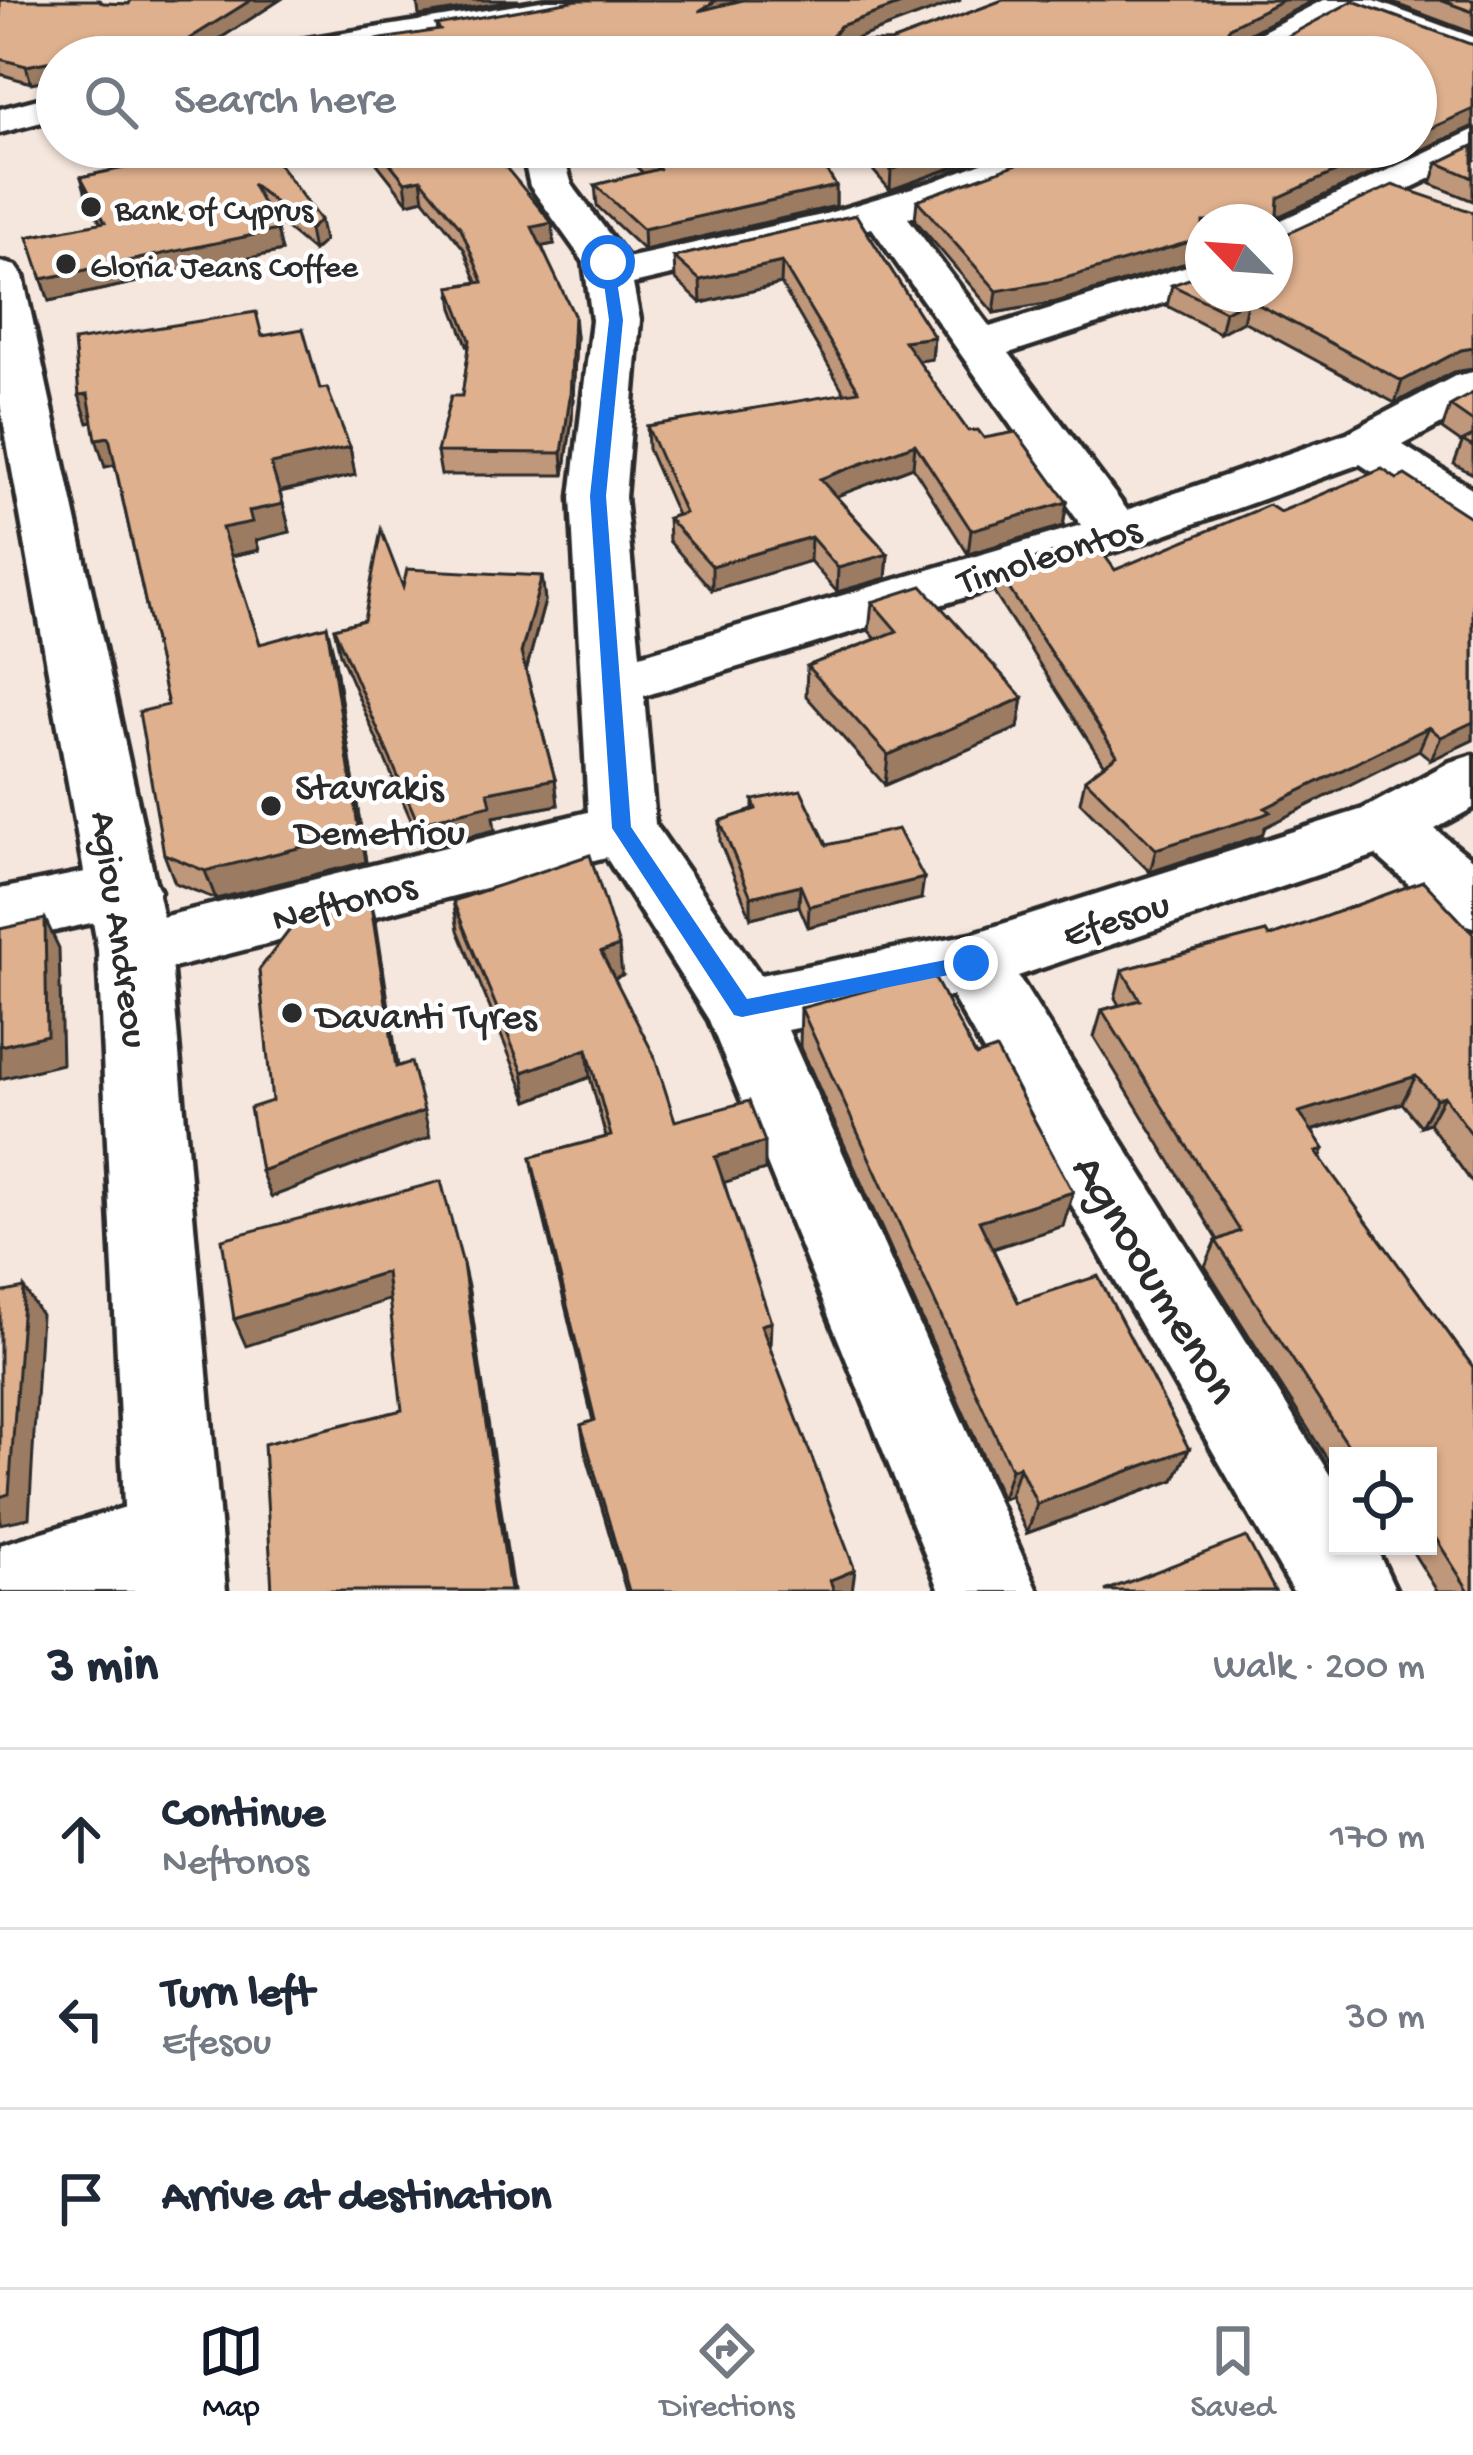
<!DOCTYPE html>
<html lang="en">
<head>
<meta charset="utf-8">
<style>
  :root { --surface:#fff; --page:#f2f2f3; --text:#1f2937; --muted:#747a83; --line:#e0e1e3; --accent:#111827 }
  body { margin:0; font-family:"Gochi Hand",sans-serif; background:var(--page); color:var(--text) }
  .controls { position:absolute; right:36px; bottom:36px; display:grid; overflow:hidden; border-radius:0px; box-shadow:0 3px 9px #0004 }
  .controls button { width:108px; height:108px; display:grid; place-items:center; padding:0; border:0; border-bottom:3px solid var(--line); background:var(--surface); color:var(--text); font:60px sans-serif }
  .compass { position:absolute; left:1185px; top:204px; width:108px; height:108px; border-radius:50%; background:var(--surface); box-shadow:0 3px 9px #0004; rotate:295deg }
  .stop { position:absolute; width:36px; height:36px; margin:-27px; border:9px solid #1a73e8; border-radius:50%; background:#fff }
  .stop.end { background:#1a73e8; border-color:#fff; box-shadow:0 3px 12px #0008 }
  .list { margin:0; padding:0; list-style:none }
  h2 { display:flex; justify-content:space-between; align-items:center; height:156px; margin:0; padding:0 48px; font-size:51px }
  h2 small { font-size:39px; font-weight:400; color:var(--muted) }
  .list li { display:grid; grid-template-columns:78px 1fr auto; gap:36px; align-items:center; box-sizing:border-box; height:180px; padding:0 48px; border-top:3px solid var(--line) }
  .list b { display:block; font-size:45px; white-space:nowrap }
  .list p { margin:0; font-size:39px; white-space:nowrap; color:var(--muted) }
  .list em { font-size:39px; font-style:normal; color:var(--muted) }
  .icon { flex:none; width:66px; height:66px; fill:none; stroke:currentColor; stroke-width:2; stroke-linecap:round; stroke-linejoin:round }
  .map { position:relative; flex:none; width:1473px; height:1591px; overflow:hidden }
  .search { position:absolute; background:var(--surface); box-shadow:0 3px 9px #0004; left:36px; right:36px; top:36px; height:132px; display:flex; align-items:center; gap:30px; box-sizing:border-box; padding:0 42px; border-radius:66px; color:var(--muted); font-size:45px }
  .sheet { height:696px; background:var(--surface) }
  nav { display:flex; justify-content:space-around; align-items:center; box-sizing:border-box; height:168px; border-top:3px solid var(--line); background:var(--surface); font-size:33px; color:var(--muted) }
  nav a { display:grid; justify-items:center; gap:6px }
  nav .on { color:var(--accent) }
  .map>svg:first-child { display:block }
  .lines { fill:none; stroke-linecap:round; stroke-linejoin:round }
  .minor-casing { stroke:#2b2b2b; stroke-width:9 }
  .major-casing { stroke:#2b2b2b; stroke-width:9 }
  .minor { fill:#fff; fill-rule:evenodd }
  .major { fill:#fff; fill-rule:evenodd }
  .wall { fill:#bf977a; stroke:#2b2b2b; stroke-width:3 }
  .shaded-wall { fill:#9b7b63; stroke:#2b2b2b; stroke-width:3 }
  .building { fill:#deb08e; stroke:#2b2b2b; stroke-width:3 }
  .route { fill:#1a73e8 }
  .poi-dot { fill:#2b2b2b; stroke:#fff; stroke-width:4.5 }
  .labels { text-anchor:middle; stroke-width:9; stroke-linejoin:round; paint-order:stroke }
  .far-poi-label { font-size:33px; fill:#2b2b2b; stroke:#fff; text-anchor:start }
  .street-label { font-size:39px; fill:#2b2b2b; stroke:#fff }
  .poi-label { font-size:39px; fill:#2b2b2b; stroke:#fff; text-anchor:start }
  .near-street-label { font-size:48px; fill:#2b2b2b; stroke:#fff }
</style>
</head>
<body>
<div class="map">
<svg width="1473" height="1591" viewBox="0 0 1473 1591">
  <rect width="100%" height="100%" fill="#f5e7dd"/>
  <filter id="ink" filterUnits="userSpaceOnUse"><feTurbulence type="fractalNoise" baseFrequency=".00833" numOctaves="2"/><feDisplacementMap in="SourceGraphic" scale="24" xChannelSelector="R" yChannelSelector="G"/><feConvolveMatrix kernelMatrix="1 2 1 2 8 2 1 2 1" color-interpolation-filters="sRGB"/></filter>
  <g filter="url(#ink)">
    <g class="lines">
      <!-- minor casing -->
      <g class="minor-casing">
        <g id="minor">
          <polygon points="547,0 629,0 624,7 612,10 331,57 245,57 251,49 264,46"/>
          <polygon points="1323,0 1372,0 1473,37 1473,61 1348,15 1270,57 1223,57 1229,49"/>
          <polygon points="57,94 57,118 0,133 0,109"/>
          <polygon points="1473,130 1473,158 1275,253 1275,223"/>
          <path d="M521,147H561L572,185L627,258L822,215L935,181L1023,147H1078C1061,172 942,207 908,218L990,327L1203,261V290L1009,353L1127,510L1347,433L1455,376L1473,372V407L1403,445L1473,489V529L1454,525L1360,464L1135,545L644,696L655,824L760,975L971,934L1363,809L1450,762L1473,755V808L1435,829L1473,860V927L1448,919L1376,855L1018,976L1338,1488V1546H1375L1396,1591H1293L952,996L788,1030L1038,1591H940L709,1020L606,857L134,978L109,970L98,950L109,930L588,812L571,497L592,320L584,262L530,186ZM872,228L1081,525L640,655L625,497L640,320L633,284Z"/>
          <polygon points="125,864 150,872 160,891 150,910 0,943 0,889"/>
          <polygon points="172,1493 206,1507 220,1541 206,1575 164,1591 0,1591 0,1545"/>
        </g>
      </g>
      <!-- major casing -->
      <g class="major-casing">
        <polygon id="major" points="0,262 16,266 23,276 170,950 226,1591 128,1591 98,950 0,403"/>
      </g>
      <!-- minor -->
      <use href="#minor" class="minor"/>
      <!-- major -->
      <use href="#major" class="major"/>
    </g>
    <!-- wall -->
    <g class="wall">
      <polygon points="0,0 129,4 280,0 191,57 57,57 31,83 0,74"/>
      <polygon points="1003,0 1314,0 1232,42 1473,44 1473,126 1277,217 1276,232 1282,236 1473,212 1473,369 1453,372 1395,403 1243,321 1220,333 1167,306 1172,285 1275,294 1203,222 1056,302 994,313 915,220 917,200 1054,151 1416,147 325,48 437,31 436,25 846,42 891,42"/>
      <polygon points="1385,0 1473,0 1473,33"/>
      <polygon points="1473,146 1473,201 1431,184 1438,163"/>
      <polygon points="187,147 283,147 269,150 324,241 313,251 269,214 277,230 282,251 49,301 28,237 101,223 87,198 81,177 195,153"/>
      <polygon points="364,147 489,147 554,244 542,246 576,336 572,419 564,475 441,475 437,452 462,396 469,350 453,308 450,287 477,282 464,249 424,199 408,203"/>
      <polygon points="616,147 812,147 836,186 836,206 644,250 597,206 595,185 643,173"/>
      <polygon points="853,147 1010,147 890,190"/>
      <polygon points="856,215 934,337 932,359 918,361 968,431 984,438 1067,502 1063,526 968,554 913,467 836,496 888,554 886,578 837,592 810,561 712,590 669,541 668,518 677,515 648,449 647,426 845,394 781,284 701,303 675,279 674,257"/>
      <polygon points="262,336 320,389 350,447 355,475 280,492 290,532 256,540 259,550 231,556 260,644 334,655 366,862 216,899 175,883 164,854 168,705 115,465 105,467 93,422 88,423"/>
      <polygon points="1473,393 1473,474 1454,464 1462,443 1442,429 1450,406"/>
      <polygon points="1397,479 1473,519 1473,740 1431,760 1419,750 1265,827 1262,835 1256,838 1150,872 1080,802 1085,779 1104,765 994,593 997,570 1115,570 1280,512"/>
      <polygon points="542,576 545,601 526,671 555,779 558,805 493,817 495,830 423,848 340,654 334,628 364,620 403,587"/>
      <polygon points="872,602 1023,698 1018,728 885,785 806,696 807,666 876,639 869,631"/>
      <polygon points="753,800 827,845 921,899 808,927 799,906 751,918 720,842 720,821 753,810"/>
      <polygon points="1423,881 1473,934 1473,1184 1429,1123 1421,1126 1402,1103 1312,1131 1324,1149 1320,1158 1473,1367 1473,1591 1437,1591 1409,1546 1428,1546 1428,1456 1338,1456 1338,1476 1205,1266 1216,1241 1218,1240 1094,1037 1102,1010 1119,1005 1115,998 1122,970 1266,932 1269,937"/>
      <polygon points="453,901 622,975 614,978 675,1121 765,1170 724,1182 770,1348 852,1591 626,1591 585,1450 581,1425 593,1421 536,1185 531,1157 606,1137 590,1077 528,1101 458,930"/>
      <polygon points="801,1008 976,1056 1073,1192 1063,1226 993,1249 1018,1302 1189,1449 1174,1480 1027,1533 1010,1496 1002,1499 800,1045"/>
    </g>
    <!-- shaded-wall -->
    <g class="shaded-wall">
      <polygon points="251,0 280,0 191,57 160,57"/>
      <polygon points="417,0 519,0 419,16"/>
      <polygon points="717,0 747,0 699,11"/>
      <polygon points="912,0 961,0 839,45 831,38 840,26"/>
      <polygon points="1283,0 1314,0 1227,45 1222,38 1231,26"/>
      <polygon points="57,60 57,78 31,83 26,66"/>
      <polygon points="1473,109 1473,126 1273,219 1278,198 1390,147 1416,147 1416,135"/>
      <polygon points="955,147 1010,147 890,190 891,170"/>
      <polygon points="421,179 424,199 408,203 405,182"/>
      <polygon points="836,186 836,206 644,250 643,229"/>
      <polygon points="320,220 324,241 313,251 309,230"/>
      <polygon points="552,223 554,244 534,248 532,227"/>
      <polygon points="277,230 282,251 49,301 42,279"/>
      <polygon points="1203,238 1203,258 1056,302 994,313 997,291"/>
      <polygon points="782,262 781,284 701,303 700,280"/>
      <polygon points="1248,299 1243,321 1220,333 1225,311"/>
      <polygon points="574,315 576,336 572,419 564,475 562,453"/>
      <polygon points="934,337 932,359 902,364 904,341"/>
      <polygon points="1473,348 1473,369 1453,372 1395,403 1402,381 1461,350"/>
      <polygon points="88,394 97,421 88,423 79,395"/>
      <polygon points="109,437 118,464 105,467 96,439"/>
      <polygon points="915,444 913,467 819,503 820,479"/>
      <polygon points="350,447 355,475 277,492 271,464"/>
      <polygon points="1067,502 1063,526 968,554 971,530"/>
      <polygon points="283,504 290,532 256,540 259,550 230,556 222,528 249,511"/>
      <polygon points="811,537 810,561 712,590 712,566"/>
      <polygon points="888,554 886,578 837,592 838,568"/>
      <polygon points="542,576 545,601 524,678 521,653"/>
      <polygon points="327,626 334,655 366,862 216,899 205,871"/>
      <polygon points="1023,698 1018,728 885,785 888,755"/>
      <polygon points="1473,722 1473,740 1431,760 1441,737"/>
      <polygon points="1429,727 1419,750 1265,827 1262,835 1150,872 1156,849 1265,808"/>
      <polygon points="555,779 558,805 493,817 495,830 423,848 418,823 488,792"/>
      <polygon points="924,878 921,899 808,927 809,906"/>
      <polygon points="800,885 799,906 751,918 751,897"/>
      <polygon points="369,893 376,921 402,1093 396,1067"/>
      <polygon points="45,919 59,948 62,1064 0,1079 0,1046"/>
      <polygon points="619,946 622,975 604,982 601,952"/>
      <polygon points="587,1049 590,1077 528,1101 523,1072"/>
      <polygon points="1416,1076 1402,1103 1287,1138 1299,1112"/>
      <polygon points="1444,1096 1429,1123 1421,1126 1436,1099"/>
      <polygon points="424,1111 430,1137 271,1197 261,1171"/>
      <polygon points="765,1142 765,1170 716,1185 715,1157"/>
      <polygon points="1073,1192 1063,1226 972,1255 979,1221"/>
      <polygon points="463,1264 469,1291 513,1591 510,1591"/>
      <polygon points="386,1272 394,1298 246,1346 234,1319"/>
      <polygon points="24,1288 41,1315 29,1518 0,1524 0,1497"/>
      <polygon points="771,1322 770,1348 761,1325"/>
      <polygon points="1189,1449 1174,1480 1027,1533 1037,1504"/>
      <polygon points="1019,1466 1010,1496 1002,1499 1011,1469"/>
      <polygon points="855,1570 852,1591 829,1591 830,1580"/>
    </g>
    <!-- building -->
    <g class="building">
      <polygon points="0,0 99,0 103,3 129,4 131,0 251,0 160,57 121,57 115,53 97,57 57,57 57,60 26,66 0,59"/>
      <polygon points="577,0 717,0 699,11 743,0 912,0 840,26 831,38 836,42 891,42 1003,0 1283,0 1231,26 1222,38 1227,42 1277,42 1353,1 1473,45 1473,109 1416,135 1416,57 256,57 293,42 316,42 325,48 440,30 436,25"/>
      <polygon points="1440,0 1473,0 1473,12"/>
      <polygon points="1473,146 1473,178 1438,163"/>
      <polygon points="207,147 266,147 320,220 309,230 252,184 277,230 42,279 28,237 105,222 81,177 210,150"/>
      <polygon points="377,147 489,147 552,223 532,227 574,315 570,397 562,453 437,452 451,396 462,396 470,340 450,287 483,282 461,228 421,179 405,182"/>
      <polygon points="636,147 812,147 836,186 643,229 595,185 659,169"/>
      <polygon points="871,147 955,147 891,170"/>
      <polygon points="1060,147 1390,147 1278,198 1276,232 1282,236 1393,185 1473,212 1473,348 1461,350 1402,381 1248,299 1225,311 1172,285 1203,274 1203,294 1275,294 1275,222 1203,222 1203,238 1059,280 997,291 917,200 1054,151"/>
      <polygon points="856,215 934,337 904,341 968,431 978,430 984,438 1016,432 1067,502 971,530 915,444 820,479 888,554 838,568 811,537 712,566 668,518 685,513 647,426 859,391 782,262 700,280 674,257"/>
      <polygon points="256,312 262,336 303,329 320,389 327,388 350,447 271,464 283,504 249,511 252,522 222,528 260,644 327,626 359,833 205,871 164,854 139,712 168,705 109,437 96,439 88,394 79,395 74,341"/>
      <polygon points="1473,393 1473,422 1450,406"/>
      <polygon points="1473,436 1473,447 1463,441"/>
      <polygon points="1382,469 1397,479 1405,475 1473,519 1473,722 1441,737 1429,727 1265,808 1270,812 1263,815 1156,849 1085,779 1117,755 997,570 1094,541 1115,570 1269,505 1280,512"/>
      <polygon points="381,530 403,587 407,569 542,576 521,653 555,779 488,792 491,805 418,823 334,628 364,620"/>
      <polygon points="922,586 1023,698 888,755 807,666 897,631 872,602"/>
      <polygon points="801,790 827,845 898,829 924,878 809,906 800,885 751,897 720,821 756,809 753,800"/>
      <polygon points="590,855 619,946 601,952 654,1055 675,1121 749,1101 765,1142 715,1157 771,1322 761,1325 855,1570 830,1580 834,1591 629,1591 581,1425 595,1420 531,1157 611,1136 587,1049 523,1072 453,901"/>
      <polygon points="1423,881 1473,934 1473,1136 1444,1096 1436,1099 1416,1076 1299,1112 1324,1149 1316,1152 1473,1367 1473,1591 1469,1591 1428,1526 1428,1456 1355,1456 1216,1241 1240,1231 1102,1010 1140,1000 1122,970 1266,932 1269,937"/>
      <polygon points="369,893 396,1067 411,1062 424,1111 261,1171 250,1108 272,1101 259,970 304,911"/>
      <polygon points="45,919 47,1035 0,1046 0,929"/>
      <polygon points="932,973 976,1056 996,1049 1073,1192 979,1221 1018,1302 1098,1276 1189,1449 1037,1504 1019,1466 1011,1469 801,1008"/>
      <polygon points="441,1181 463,1264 510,1591 272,1591 264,1444 402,1410 386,1272 234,1319 222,1239"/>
      <polygon points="24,1288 9,1494 0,1497 0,1293"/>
      <polygon points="1246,1537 1275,1591 1105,1591"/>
    </g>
  </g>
  <!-- route -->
  <polygon class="route" points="608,258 614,262 623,320 606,496 631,827 747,999 971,955 982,963 978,969 742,1017 734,1015 612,828 590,496 609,320 601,262"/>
  <!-- markers -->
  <g class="poi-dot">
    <circle cx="91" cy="207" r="12"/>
    <circle cx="66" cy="264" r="12"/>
    <circle cx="271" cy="806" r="12"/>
    <circle cx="292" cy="1013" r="12"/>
  </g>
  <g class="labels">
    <!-- far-poi labels -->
    <g class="far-poi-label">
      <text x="115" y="219">Bank of Cyprus</text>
      <text x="90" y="276">Gloria Jeans Coffee</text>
    </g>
    <!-- street labels -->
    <g class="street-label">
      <text transform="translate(1048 552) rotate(-17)" y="14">Timoleontos</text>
      <text transform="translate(343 899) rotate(-14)" y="14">Neftonos</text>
      <text transform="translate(1115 916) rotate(-18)" y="14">Efesou</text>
      <text transform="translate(123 929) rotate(82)" y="14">Agiou Andreou</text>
    </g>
    <!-- poi labels -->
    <g class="poi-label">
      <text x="295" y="798">Stavrakis<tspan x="295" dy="45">Demetriou</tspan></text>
      <text x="316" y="1027">Davanti Tyres</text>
    </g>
    <!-- near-street labels -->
    <g class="near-street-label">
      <text transform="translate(1159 1277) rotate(59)" y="17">Agnooumenon</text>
    </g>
  </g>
</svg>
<div class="controls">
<button><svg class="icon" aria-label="locate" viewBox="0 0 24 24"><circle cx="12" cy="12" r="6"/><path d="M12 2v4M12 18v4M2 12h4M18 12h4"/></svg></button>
</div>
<svg class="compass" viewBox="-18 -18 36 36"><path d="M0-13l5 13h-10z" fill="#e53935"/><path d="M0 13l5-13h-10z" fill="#747a83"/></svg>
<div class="stop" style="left:608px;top:262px"></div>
<div class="stop end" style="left:971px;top:963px"></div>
<div class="search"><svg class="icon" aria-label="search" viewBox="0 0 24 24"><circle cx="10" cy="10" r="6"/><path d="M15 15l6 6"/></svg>Search here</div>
</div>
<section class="sheet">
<h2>3 min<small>Walk · 200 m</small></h2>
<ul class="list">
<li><svg class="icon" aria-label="ahead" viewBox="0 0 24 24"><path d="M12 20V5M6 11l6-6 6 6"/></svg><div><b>Continue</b><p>Neftonos</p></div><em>170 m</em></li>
<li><svg class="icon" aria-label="left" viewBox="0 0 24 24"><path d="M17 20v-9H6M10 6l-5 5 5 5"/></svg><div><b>Turn left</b><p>Efesou</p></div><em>30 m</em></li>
<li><svg class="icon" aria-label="arrive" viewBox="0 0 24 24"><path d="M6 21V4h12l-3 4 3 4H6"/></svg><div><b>Arrive at destination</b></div></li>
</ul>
</section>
<nav>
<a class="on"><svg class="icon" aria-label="map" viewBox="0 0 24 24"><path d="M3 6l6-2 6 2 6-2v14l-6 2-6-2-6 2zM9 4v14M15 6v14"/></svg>Map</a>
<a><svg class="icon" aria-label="directions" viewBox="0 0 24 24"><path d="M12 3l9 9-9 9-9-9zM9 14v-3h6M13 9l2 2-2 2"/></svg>Directions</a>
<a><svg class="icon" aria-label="saved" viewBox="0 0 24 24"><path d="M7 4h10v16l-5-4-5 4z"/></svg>Saved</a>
</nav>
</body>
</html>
